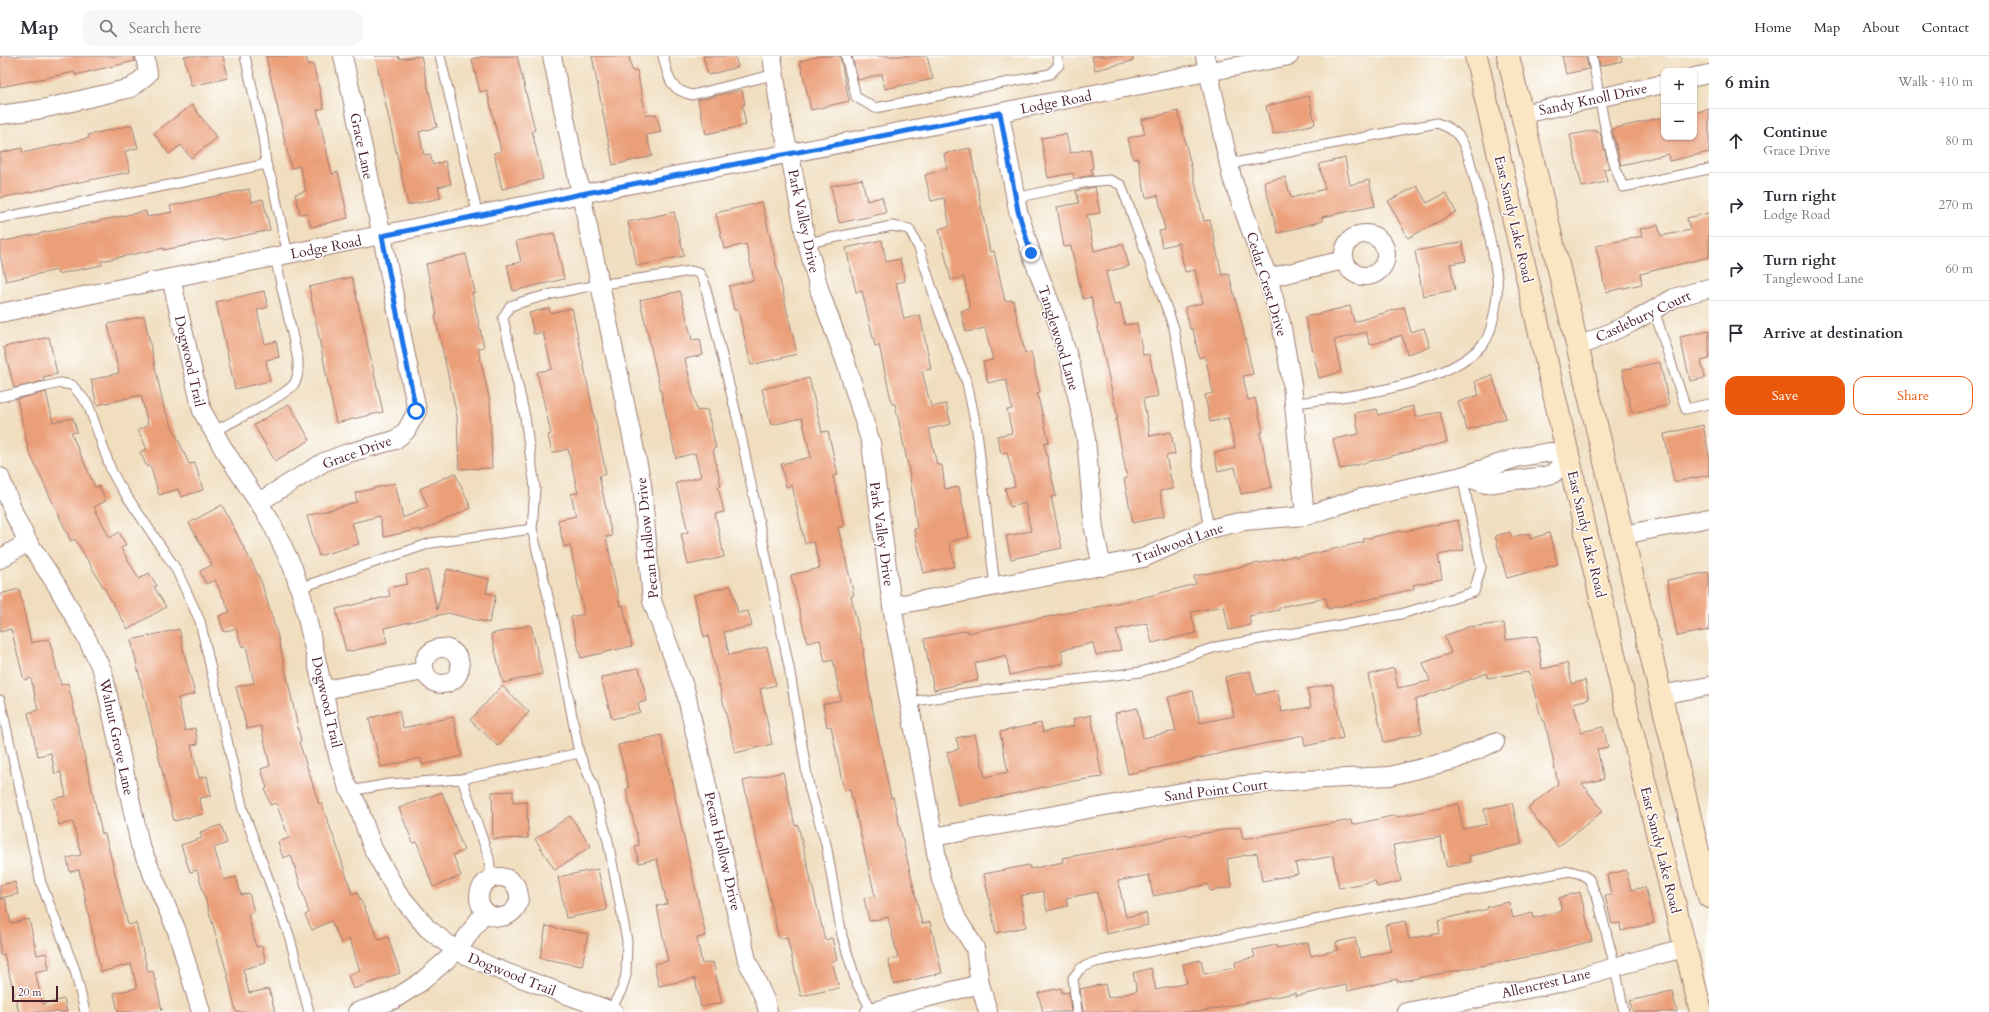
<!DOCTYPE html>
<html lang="en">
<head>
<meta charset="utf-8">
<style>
  :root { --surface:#fff; --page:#f7f7f7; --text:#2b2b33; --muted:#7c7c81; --line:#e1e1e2; --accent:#ea580c }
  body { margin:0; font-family:Cardo,serif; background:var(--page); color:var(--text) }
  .controls { position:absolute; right:12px; top:12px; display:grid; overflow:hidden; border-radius:8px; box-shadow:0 1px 3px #0004 }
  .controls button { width:36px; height:36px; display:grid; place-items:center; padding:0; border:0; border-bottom:1px solid var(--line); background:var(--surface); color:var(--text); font:20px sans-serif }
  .scale { position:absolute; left:12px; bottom:10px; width:46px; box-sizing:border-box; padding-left:4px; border:2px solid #4a1f2b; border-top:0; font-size:11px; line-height:14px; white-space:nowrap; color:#4a1f2b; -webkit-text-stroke:3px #fff; paint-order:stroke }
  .stop { position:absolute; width:12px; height:12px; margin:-9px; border:3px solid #1a73e8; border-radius:50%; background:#fff }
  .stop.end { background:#1a73e8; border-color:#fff; box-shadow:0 1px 4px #0008 }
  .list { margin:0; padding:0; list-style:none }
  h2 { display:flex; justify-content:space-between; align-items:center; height:52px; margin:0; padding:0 16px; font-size:17px }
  h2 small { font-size:13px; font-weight:400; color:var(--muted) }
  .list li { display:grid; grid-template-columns:26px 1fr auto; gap:12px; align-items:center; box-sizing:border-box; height:64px; padding:0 16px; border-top:1px solid var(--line) }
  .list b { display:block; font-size:15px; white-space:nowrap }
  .list p { margin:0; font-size:13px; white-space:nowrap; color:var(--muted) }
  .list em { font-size:13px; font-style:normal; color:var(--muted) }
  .actions { display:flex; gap:8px; padding:12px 16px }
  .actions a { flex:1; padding:9px 0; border:1px solid var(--accent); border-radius:12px; text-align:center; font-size:14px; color:var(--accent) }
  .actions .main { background:var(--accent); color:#fff }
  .icon { flex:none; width:22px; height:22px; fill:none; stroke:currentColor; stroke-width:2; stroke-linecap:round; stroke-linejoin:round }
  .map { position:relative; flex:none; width:1709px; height:956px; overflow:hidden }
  header { display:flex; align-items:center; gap:24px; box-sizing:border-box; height:56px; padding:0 20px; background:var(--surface); border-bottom:1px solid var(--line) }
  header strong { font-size:19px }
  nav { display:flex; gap:22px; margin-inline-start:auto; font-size:14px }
  .search { width:280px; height:36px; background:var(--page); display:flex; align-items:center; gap:10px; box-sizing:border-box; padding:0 14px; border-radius:12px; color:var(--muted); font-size:15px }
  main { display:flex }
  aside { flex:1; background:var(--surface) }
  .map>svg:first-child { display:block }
  .building { fill:#eb9f78 }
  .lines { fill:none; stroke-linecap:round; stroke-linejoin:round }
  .service-casing { stroke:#9d7e75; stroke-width:11 }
  .minor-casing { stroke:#9d7e75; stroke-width:20 }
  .secondary-casing { stroke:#9d7e75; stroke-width:24 }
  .service { stroke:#fff; stroke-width:9 }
  .minor { stroke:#fff; stroke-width:18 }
  .secondary { stroke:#fbe6c4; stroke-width:22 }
  .route { stroke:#1a73e8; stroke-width:5 }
  .labels { text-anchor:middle; stroke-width:3; stroke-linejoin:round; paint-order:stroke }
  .street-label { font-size:14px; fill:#4a1f2b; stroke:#fff }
</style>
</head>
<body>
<header>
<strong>Map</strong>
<div class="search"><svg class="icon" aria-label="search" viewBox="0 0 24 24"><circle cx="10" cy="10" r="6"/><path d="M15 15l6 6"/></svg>Search here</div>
<nav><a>Home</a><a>Map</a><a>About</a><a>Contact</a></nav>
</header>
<main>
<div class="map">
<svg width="1709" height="956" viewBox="0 0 1709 956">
  <rect width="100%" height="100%" fill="#fff"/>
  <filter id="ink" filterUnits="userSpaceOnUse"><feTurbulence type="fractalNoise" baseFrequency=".025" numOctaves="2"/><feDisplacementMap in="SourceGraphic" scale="8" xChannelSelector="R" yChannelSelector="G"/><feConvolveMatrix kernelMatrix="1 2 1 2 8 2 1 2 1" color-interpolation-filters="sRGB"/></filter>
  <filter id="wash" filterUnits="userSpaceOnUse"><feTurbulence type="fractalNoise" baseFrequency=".012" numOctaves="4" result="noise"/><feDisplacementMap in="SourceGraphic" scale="16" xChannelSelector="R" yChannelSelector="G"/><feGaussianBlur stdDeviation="0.9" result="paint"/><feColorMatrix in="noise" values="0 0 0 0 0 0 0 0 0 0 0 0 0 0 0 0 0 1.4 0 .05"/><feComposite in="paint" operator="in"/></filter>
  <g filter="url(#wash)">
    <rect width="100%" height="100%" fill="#f0debf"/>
    <g id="blocks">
      <!-- building -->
      <g class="building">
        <polygon points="0,0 134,0 135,5 75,19 75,16 0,31"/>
        <polygon points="184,0 223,0 228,22 191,30"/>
        <polygon points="266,0 306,0 308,9 313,8 324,52 317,54 332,118 338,116 348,162 311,171 307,157 300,158 295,138 306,135 300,110 291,112"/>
        <polygon points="375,0 398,0 399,3 421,0 437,71 419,76 424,99 430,98 433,109 445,105 451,128 438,131 441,142 408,149"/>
        <polygon points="485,0 517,0 535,74 532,75 543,123 502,133 494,97 501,95 487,34 480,36 472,3"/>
        <polygon points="592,0 629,0 632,15 637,14 646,60 656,58 661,76 646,79 652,100 613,109"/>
        <polygon points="703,0 735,0 738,11 708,19"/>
        <polygon points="820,0 840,0 849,45 811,54 800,5"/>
        <polygon points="852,0 927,0 933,23 885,33 882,18 858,24"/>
        <polygon points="1092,0 1132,0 1133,5 1095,14"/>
        <polygon points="1562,0 1586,0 1588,13 1566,18"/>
        <polygon points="1598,0 1621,0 1622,5 1600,10"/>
        <polygon points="742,34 745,48 742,49 746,69 706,78 698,44"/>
        <polygon points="1309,40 1315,68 1273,78 1266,50"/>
        <polygon points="192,49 217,82 191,102 181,89 169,98 154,77"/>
        <polygon points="1709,53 1709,96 1669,105 1668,98 1621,109 1612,73 1664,61 1664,81 1694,81 1694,57"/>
        <polygon points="1178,55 1204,165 1210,164 1222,219 1229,218 1243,273 1253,318 1243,320 1248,344 1255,342 1263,376 1260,377 1272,431 1241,438 1235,411 1218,415 1214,397 1235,392 1228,362 1210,366 1205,339 1213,337 1205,300 1199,302 1193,273 1190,273 1185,251 1203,247 1195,214 1185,216 1179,187 1162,191 1159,175 1165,174 1158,139 1146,142 1138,102 1133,103 1128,82 1145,78 1141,64"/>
        <polygon points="132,69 138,92 125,95 130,116 0,142 0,97 22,92 23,97 89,82 88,79"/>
        <polygon points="1596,74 1596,76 1600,76 1609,112 1604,113 1607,126 1582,131 1570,79"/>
        <polygon points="1066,78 1070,97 1090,93 1093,112 1091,113 1093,119 1074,123 1073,117 1048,122 1041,82"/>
        <polygon points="970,92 990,196 994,195 1005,245 1013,244 1025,297 1031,296 1040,336 1037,337 1049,386 1044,387 1056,440 1051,441 1062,492 1011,503 1006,480 1031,475 1025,447 1010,451 1005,432 1015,430 1007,396 1001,397 997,380 1012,377 1007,354 1012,353 1006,323 988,327 983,306 993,304 985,272 966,276 961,255 970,253 964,221 951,224 939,173 950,170 944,142 931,145 925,119 947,113 944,98"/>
        <polygon points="1345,102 1350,129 1369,124 1375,150 1322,161 1323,165 1278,177 1264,126 1285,121 1291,142 1325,133 1319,108"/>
        <polygon points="862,123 867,145 882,141 886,157 839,167 831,130"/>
        <polygon points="1417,130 1427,147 1446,137 1456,156 1408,182 1388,145"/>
        <polygon points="1095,131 1100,157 1087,159 1094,195 1123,188 1129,210 1106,216 1114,249 1120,247 1125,269 1137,267 1143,299 1149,298 1158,340 1143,343 1150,380 1171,376 1175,398 1166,400 1173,433 1160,435 1165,460 1133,467 1124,423 1127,422 1116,363 1118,363 1091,241 1083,243 1071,190 1064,191 1057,151 1079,147 1076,135"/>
        <polygon points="249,133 252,146 263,143 270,174 223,184 222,182 164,194 164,192 101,205 102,209 58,218 57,214 6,225 0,199 0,186 146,155 147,161 172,156 170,150"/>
        <polygon points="762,146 797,298 751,309 738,254 734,254 729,230 754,224 746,188 724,193 716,157"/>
        <polygon points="674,156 684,200 637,210 628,166"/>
        <polygon points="1709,157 1709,201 1640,218 1642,228 1606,236 1596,190 1642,180 1640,173 1658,169 1661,180 1690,174 1687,162"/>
        <polygon points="554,177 564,223 513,235 507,209 521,206 516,185"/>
        <polygon points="882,184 886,206 900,203 905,225 896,227 904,263 920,259 931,313 922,315 931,351 946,348 951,368 929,373 937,409 942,409 945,433 959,431 969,481 949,486 955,510 924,517 914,473 917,473 909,414 895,348 892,348 879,289 875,290 862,235 856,236 846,192"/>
        <polygon points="1462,186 1466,205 1450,208 1455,234 1423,240 1415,195"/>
        <polygon points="466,198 475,236 472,237 484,291 478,292 490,346 492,412 459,413 457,360 435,259 437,259 426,208"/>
        <polygon points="352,221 383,356 336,367 309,231"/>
        <polygon points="264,235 268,251 257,254 265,288 276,285 279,301 266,304 270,325 235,333 216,246"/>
        <polygon points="680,235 692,284 700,283 703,299 685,303 697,355 707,353 716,392 713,393 721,430 718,431 724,456 715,458 724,501 688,509 681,478 688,476 676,427 701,421 695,397 676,402 640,244"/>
        <polygon points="1350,250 1354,266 1404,251 1411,276 1424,272 1430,291 1407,298 1402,279 1370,289 1366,276 1334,284 1341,316 1319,322 1305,261"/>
        <polygon points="549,252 550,257 572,252 606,418 599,420 612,480 606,481 620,550 623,549 632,590 581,602 571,561 584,558 570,489 564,491 558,464 576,460 571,438 578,437 568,393 552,397 548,379 551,378 537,316 552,313 543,276 534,278 529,257"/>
        <polygon points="144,260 164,352 189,408 195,407 203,434 181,441 178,433 159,439 150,409 147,411 140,396 147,393 138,374 148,369 141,339 97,349 91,324 119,317 108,268"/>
        <polygon points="1709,275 1709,303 1701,305 1705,322 1690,325 1680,281"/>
        <polygon points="49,281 57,318 43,321 44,325 14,332 4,291"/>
        <polygon points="1660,306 1669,349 1632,357 1622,314"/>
        <polygon points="1492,319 1506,362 1467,374 1458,346 1479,339 1475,325"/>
        <polygon points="809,322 822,376 828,375 838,419 833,420 844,470 838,472 854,539 851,540 864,597 863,597 874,661 891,742 893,741 922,868 930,866 942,917 894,928 888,904 898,902 888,861 869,865 864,842 875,840 850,733 844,735 831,670 827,671 823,648 841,644 833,604 825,606 820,584 807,587 791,519 820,512 814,486 805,488 792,429 786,431 781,408 811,401 802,362 771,369 762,333"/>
        <polygon points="46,336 53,366 73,362 77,376 71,377 95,431 99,430 106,445 94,451 110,482 119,476 126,489 121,492 139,523 149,517 157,530 154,531 166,551 128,573 75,483 71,485 29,396 17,343"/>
        <polygon points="289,348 310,384 275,405 254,369"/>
        <polygon points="1413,350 1416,361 1440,356 1447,386 1340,413 1333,383 1359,378 1355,357 1377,353 1378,359"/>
        <polygon points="1703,369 1709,399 1709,419 1674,426 1664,378"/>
        <polygon points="455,417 471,452 421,475 420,473 384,481 379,460 352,467 359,488 319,500 307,460 357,446 355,437 395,427 403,462 428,451 420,433"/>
        <polygon points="222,449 261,525 278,581 301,685 299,686 319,748 321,747 338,793 352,838 357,836 379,884 388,881 400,917 353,933 348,919 360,915 350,883 341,887 331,865 312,874 305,859 309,857 291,799 283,802 278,786 289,782 276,747 270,749 265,733 267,732 261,713 270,710 261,670 247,673 236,631 254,627 246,590 242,591 236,572 224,576 219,560 230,556 215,524 206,528 200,515 212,509 189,467"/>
        <polygon points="1458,464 1464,494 1438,499 1442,523 1413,529 1414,533 1328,553 1326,542 1279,551 1279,554 1249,560 1251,569 1229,574 1224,550 1191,556 1196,577 1152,587 1147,567 1116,574 1121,594 1096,599 1093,587 1061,594 1064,607 1010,619 1006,599 975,607 978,624 934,634 924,583 968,574 968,577 1141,542 1196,528 1194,520 1295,500 1295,502 1364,486 1363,483 1400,475 1401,476"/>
        <polygon points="1510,476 1512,481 1529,477 1530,483 1549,477 1558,508 1507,522 1495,480"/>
        <polygon points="447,513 489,523 486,537 496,539 489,567 448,557 384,572 387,587 346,596 336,553 390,540 388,532 407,528 406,519 428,514 437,554"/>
        <polygon points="1709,516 1709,574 1677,580 1667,524"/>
        <polygon points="731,530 738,557 748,555 752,570 724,576 729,599 767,591 776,629 760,633 772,688 735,697 708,580 704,581 694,539"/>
        <polygon points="19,533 31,587 49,583 61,629 68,627 102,778 105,778 128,869 136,867 148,916 153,915 162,954 152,956 118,956 114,937 137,932 131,908 101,916 79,814 70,816 67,802 81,799 73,766 59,769 53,743 66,740 61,716 55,718 51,697 38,700 28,657 38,654 31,622 24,624 11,573 0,576 0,538"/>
        <polygon points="1504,567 1506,584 1537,580 1542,613 1567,607 1572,628 1585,624 1589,643 1573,647 1581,676 1603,671 1608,691 1597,693 1604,723 1582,728 1603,755 1558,791 1528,752 1558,728 1545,665 1542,665 1529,616 1487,622 1487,617 1415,644 1422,677 1384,686 1368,619 1394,612 1398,632 1430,625 1423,607 1451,597 1444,580 1468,571"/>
        <polygon points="531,569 542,618 503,627 491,578"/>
        <polygon points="179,573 183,589 182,589 195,638 178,642 185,675 195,672 198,688 191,689 199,722 207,720 211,740 199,742 203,758 174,765 131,584"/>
        <polygon points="637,612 639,612 647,645 638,647 640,656 612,663 601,622"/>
        <polygon points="1250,615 1256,639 1277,634 1282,656 1311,651 1307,633 1332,628 1343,682 1305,690 1303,679 1128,718 1115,657 1137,652 1143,682 1176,675 1168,641 1193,635 1200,667 1234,660 1225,621"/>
        <polygon points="502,630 529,656 498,690 470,664"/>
        <polygon points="399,655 403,672 453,661 462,700 422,709 421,702 381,711 369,662"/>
        <polygon points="1091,659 1102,721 1066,726 959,750 947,696 959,693 956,682 975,678 985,721 1008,716 1000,676 1041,667 1043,676 1074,670 1073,663"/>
        <polygon points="661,679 706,880 697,882 702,908 713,906 722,947 701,951 695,922 659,930 654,908 668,905 657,850 667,848 657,803 639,807 635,790 639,789 626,733 629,732 618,689"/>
        <polygon points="783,716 795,770 798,769 825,884 832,882 837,904 832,905 839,932 801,940 787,881 779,883 743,725"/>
        <polygon points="513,735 513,747 527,746 528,782 493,783 492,736"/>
        <polygon points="442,736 464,795 453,799 461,820 433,831 417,786 413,787 399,752"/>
        <polygon points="1512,747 1522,788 1469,800 1471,806 1447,811 1440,781 1393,789 1401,825 1377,831 1375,825 1339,832 1333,800 1295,807 1298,818 1262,825 1257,797 1227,803 1232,831 1210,835 1208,828 1153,840 1149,819 1118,825 1126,861 1146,857 1148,869 1106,878 1097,836 1066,842 1068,850 1047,855 1043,835 1020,840 1026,871 996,877 984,818 1029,809 1030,813 1063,806 1062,802 1133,790 1187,778 1188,780 1240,771 1243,783 1351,764 1352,769 1396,759 1397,761 1458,748 1463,773 1487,768 1484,753"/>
        <polygon points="570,760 591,790 555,814 535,783"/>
        <polygon points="221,769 227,787 214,792 224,824 236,821 241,839 249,837 254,856 248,858 256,891 262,890 266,907 243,913 249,937 269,933 275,956 236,956 227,917 197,814 190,816 181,789 202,782 200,776"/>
        <polygon points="598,813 607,854 566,862 558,821"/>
        <polygon points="1626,814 1631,834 1645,831 1654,867 1621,875 1620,867 1612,868 1605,840 1611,839 1607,819"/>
        <polygon points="15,826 18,838 0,842 0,829"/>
        <polygon points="1580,836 1592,885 1542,898 1397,926 1397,923 1348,935 1346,929 1296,940 1295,937 1198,956 1083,956 1080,933 1105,928 1108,942 1137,935 1133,917 1151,912 1156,934 1187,927 1183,908 1201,904 1204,918 1236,911 1235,906 1255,901 1253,894 1276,889 1277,892 1308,886 1311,900 1338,894 1336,886 1355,882 1360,902 1391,895 1385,869 1405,865 1409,883 1440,877 1438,864 1488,853 1487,851 1509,846 1513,862 1533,857 1534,862 1562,855 1559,842"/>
        <polygon points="0,843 5,843 11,867 29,863 37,899 46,897 49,913 35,916 43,948 64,943 67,956 19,956 4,898 0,899"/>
        <polygon points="546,870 588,878 582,910 540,902"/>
        <polygon points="1061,932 1062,937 1069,936 1071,956 1043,956 1038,937"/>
        <polygon points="1672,935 1677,956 1633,956 1630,945"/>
      </g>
    </g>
  </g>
  <g filter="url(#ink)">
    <use href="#blocks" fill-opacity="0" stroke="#9d7e75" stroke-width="1"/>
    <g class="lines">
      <!-- service casing -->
      <g class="service-casing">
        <g id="service">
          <polyline points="440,0 478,160"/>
          <path d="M663,0C669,22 668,33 692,39L776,18"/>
          <polyline points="846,0 856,41 875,52 1050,18 1059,9 1057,0"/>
          <path d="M1592,0C1601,44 1605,90 1623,131L1709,113"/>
          <polyline points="266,108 272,125 288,199"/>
          <path d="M1229,108L1437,67C1458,74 1462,82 1469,102C1479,141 1492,182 1497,222C1499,236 1493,276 1484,287C1448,330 1348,341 1295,347"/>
          <polyline points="1016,142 1087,126 1110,124 1121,129 1174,272 1209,473"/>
          <polyline points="0,162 174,128 266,108 263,81 245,0"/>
          <polyline points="807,187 892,170 909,173 919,192 939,254 967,327 977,375 995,531"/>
          <polyline points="1654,254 1686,353 1709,348"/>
          <polyline points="0,341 60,327 72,329 88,348 111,414 118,427 176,513 200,565 243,754 289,879 309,956"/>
          <path d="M213,376C229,367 286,340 294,328C299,321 298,312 298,304L275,201"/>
          <path d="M532,473L535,432L525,361L503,262L510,250C568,230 630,225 691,215L699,217L704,225L739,370L789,611L809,731L826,788L842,880L857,928L873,956"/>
          <polyline points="299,532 431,487 532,473 555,570 579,697 593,729 608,785 627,885 626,919 622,933 610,955"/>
          <polyline points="0,644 41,827 75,914 85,956"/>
          <polyline points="910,646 973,636 1141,616 1216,591 1401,558 1474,536 1481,511 1462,420"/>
          <polyline points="462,723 489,802 491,822"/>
          <polyline points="350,735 389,728 462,723 579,697"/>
          <polyline points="1077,956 1073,922 1081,912 1095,906 1570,815 1581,818 1589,823 1598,844 1615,911 1624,956"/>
        </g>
      </g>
      <!-- minor casing -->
      <g class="minor-casing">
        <g id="minor">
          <polyline points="552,0 642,428 652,545 685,633 747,904 765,944 768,956"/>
          <polyline points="772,0 782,69 790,99 805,179 820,236 845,304 871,387 892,550 941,824 957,863 975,892 980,928 988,956"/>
          <polyline points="1205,0 1232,122 1268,222 1281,267 1292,328 1305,460"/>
          <polyline points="1694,21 1709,18"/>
          <polyline points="1000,57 1018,155 1031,197 1057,265 1071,310 1086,383 1094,473 1102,511"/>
          <polyline points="1522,58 1664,28"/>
          <polyline points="0,59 42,53 131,32 148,18 145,0"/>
          <circle cx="1365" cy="199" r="21"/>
          <polyline points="171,222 202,355 223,392 271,466 293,512 303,544 338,700 347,729 358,750 373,793 398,837 427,872 457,895 494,912 614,956"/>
          <polyline points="1268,222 1344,204"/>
          <polyline points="0,257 581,138 1289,0"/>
          <polyline points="1578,291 1631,267 1674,242 1709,232"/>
          <polyline points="1462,420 1486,428 1544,420 1553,418 1569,398"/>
          <polyline points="0,421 15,460 28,486 56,528 87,583 103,616 140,789 177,875 201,956"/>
          <polyline points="259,446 324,406 345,398 395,384 406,375 417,355 382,180 343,0"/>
          <polyline points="1623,479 1709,462"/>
          <polyline points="0,503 28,486"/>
          <polyline points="892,550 1143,502 1209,473 1244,465 1305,460 1357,443 1462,420 1519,401 1551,396 1569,398"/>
          <circle cx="442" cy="610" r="18"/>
          <polyline points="324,634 424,615"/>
          <polyline points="1660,639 1709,630"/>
          <polyline points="933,781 1199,733 1303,724 1390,720 1454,704 1495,686"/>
          <circle cx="499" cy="841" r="20"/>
          <polyline points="357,956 393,944 421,926 457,895 485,855"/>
          <polyline points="870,956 980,928"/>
          <polyline points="1406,956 1559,927 1653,900 1685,892"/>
        </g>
      </g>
      <!-- secondary casing -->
      <g class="secondary-casing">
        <g id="secondary">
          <polyline points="1476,0 1625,646 1701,956"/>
          <polyline points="1508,0 1709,841"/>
        </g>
      </g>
      <!-- service -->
      <use href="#service" class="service"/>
      <!-- minor -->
      <use href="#minor" class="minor"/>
      <!-- secondary -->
      <use href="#secondary" class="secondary"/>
    </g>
  </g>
  <g class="lines" filter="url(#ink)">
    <!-- route -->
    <polyline class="route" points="416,355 382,180 581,138 1000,57 1018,155 1031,197"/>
  </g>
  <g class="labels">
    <!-- street labels -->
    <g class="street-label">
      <text transform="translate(1593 43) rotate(-12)" y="5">Sandy Knoll Drive</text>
      <text transform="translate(1056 46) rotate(-11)" y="5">Lodge Road</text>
      <text transform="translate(362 90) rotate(78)" y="5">Grace Lane</text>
      <text transform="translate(1514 163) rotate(77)" y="5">East Sandy Lake Road</text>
      <text transform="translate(804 165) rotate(78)" y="5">Park Valley Drive</text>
      <text transform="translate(326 191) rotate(-11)" y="5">Lodge Road</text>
      <text transform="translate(1267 228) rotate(73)" y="5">Cedar Crest Drive</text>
      <text transform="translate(1643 260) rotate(-25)" y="5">Castlebury Court</text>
      <text transform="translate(1059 282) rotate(73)" y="5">Tanglewood Lane</text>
      <text transform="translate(190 305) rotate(77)" y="5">Dogwood Trail</text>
      <text transform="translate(357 396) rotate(-20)" y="5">Grace Drive</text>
      <text transform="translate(882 478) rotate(82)" y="5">Park Valley Drive</text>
      <text transform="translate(1587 478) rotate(77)" y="5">East Sandy Lake Road</text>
      <text transform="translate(647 482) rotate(-96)" y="5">Pecan Hollow Drive</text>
      <text transform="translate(1178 487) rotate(-20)" y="5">Trailwood Lane</text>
      <text transform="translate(327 646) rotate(77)" y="5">Dogwood Trail</text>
      <text transform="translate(117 681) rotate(78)" y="5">Walnut Grove Lane</text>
      <text transform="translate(1216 734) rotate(-7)" y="5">Sand Point Court</text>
      <text transform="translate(1661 794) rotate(76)" y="5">East Sandy Lake Road</text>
      <text transform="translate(723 795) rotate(77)" y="5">Pecan Hollow Drive</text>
      <text transform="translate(512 918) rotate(22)" y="5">Dogwood Trail</text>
      <text transform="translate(1546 927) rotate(-13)" y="5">Allencrest Lane</text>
    </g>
  </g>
</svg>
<div class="controls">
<button>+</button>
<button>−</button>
</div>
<div class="scale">20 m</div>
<div class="stop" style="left:416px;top:355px"></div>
<div class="stop end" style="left:1031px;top:197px"></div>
</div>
<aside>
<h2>6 min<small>Walk · 410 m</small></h2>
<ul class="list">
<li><svg class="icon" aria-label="ahead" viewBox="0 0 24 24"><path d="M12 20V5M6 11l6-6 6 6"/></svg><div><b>Continue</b><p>Grace Drive</p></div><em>80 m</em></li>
<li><svg class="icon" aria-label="right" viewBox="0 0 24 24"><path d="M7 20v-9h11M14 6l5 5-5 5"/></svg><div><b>Turn right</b><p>Lodge Road</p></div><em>270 m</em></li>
<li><svg class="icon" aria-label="right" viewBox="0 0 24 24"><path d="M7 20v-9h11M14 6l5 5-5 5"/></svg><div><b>Turn right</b><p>Tanglewood Lane</p></div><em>60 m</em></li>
<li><svg class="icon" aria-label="arrive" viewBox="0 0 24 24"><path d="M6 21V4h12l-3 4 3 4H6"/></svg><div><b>Arrive at destination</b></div></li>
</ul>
<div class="actions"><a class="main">Save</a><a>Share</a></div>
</aside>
</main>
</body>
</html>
